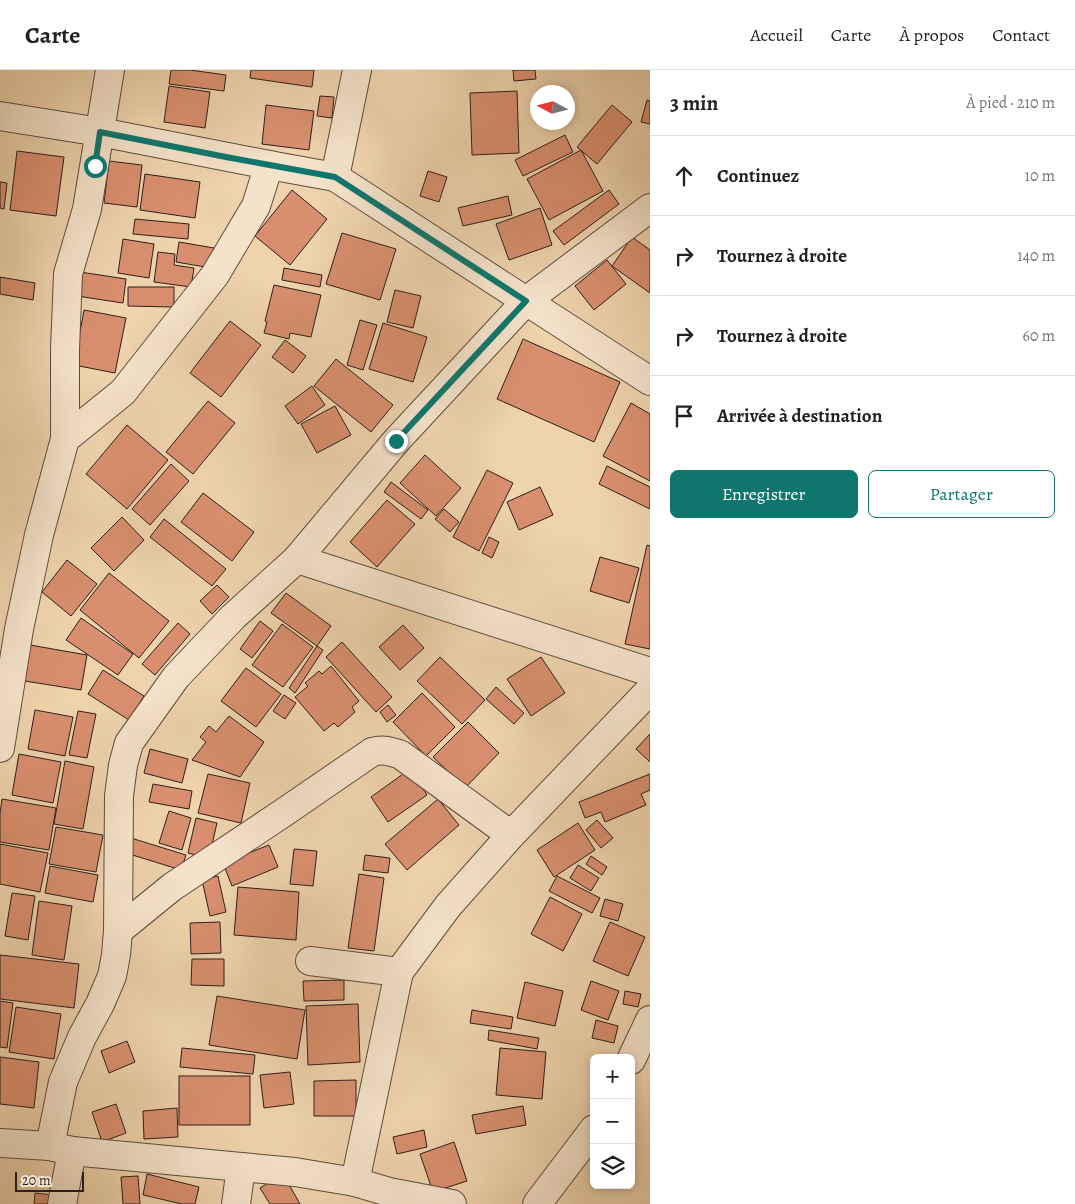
<!DOCTYPE html>
<html lang="fr">
<head>
<meta charset="utf-8">
<style>
  :root { --surface:#fff; --page:#f2f2f2; --text:#222; --muted:#767676; --line:#e0e0e0; --accent:#0f766e }
  body { margin:0; font-family:Alegreya,serif; background:var(--page); color:var(--text) }
  .controls { position:absolute; right:15px; bottom:15px; display:grid; overflow:hidden; border-radius:8px; box-shadow:0 2px 8px #0003 }
  .controls button { width:45px; height:45px; display:grid; place-items:center; padding:0; border:0; border-bottom:1px solid var(--line); background:var(--surface); color:var(--text); font:25px sans-serif }
  .compass { position:absolute; left:530px; top:15px; width:45px; height:45px; border-radius:50%; background:var(--surface); box-shadow:0 2px 8px #0003; rotate:277deg }
  .scale { position:absolute; left:15px; bottom:12px; width:69px; box-sizing:border-box; padding-left:5px; border:2px solid #2d1f1a; border-top:0; font-size:14px; line-height:18px; white-space:nowrap; color:#2d1f1a; -webkit-text-stroke:4px #f4e2ca; paint-order:stroke }
  .stop { position:absolute; width:15px; height:15px; margin:-11px; border:4px solid #0f766e; border-radius:50%; background:#fff }
  .stop.end { background:#0f766e; border-color:#fff; box-shadow:0 1px 5px #0008 }
  .list { margin:0; padding:0; list-style:none }
  h2 { display:flex; justify-content:space-between; align-items:center; height:65px; margin:0; padding:0 20px; font-size:21px }
  h2 small { font-size:16px; font-weight:400; color:var(--muted) }
  .list li { display:grid; grid-template-columns:32px 1fr auto; gap:15px; align-items:center; box-sizing:border-box; height:80px; padding:0 20px; border-top:1px solid var(--line) }
  .list b { display:block; font-size:19px; white-space:nowrap }
  .list em { font-size:16px; font-style:normal; color:var(--muted) }
  .actions { display:flex; gap:10px; padding:15px 20px }
  .actions a { flex:1; padding:11px 0; border:1px solid var(--accent); border-radius:8px; text-align:center; font-size:18px; color:var(--accent) }
  .actions .main { background:var(--accent); color:#fff }
  .icon { flex:none; width:28px; height:28px; fill:none; stroke:currentColor; stroke-width:2; stroke-linecap:round; stroke-linejoin:round }
  .map { position:relative; flex:none; width:650px; height:1134px; overflow:hidden }
  header { display:flex; align-items:center; gap:30px; box-sizing:border-box; height:70px; padding:0 25px; background:var(--surface); border-bottom:1px solid var(--line) }
  header strong { font-size:24px }
  nav { display:flex; gap:28px; margin-inline-start:auto; font-size:18px }
  main { display:flex }
  aside { flex:1; background:var(--surface) }
  .map>svg:first-child { display:block }
  .building { fill:#d98f6f; stroke:#2d1f1a }
  .lines { fill:none; stroke-linecap:round; stroke-linejoin:round }
  .minor-casing { stroke:#5d4c3f; stroke-width:30 }
  .minor { stroke:#f4e2ca; stroke-width:28 }
  .route { stroke:#0f766e; stroke-width:6 }
</style>
</head>
<body>
<header>
<strong>Carte</strong>
<nav><a>Accueil</a><a>Carte</a><a>À propos</a><a>Contact</a></nav>
</header>
<main>
<div class="map">
<svg width="650" height="1134" viewBox="0 0 650 1134">
  <rect width="100%" height="100%" fill="#eed3ad"/>
  <filter id="stains"><feTurbulence type="fractalNoise" baseFrequency=".004" numOctaves="4"/><feColorMatrix values="0 0 0 0 .2 0 0 0 0 .09 0 0 0 0 .02 0 0 0 .5 -.17"/></filter>
  <radialGradient id="worn" r=".72"><stop offset=".6" stop-color="#630" stop-opacity="0"/><stop offset="1" stop-color="#630" stop-opacity=".3"/></radialGradient>
  <!-- building -->
  <g class="building">
    <polygon points="171,0 190,0 226,5 224,21 169,14"/>
    <polygon points="251,0 314,0 312,17 250,8"/>
    <polygon points="513,0 535,0 536,9 514,11"/>
    <polygon points="169,16 210,22 205,58 164,52"/>
    <polygon points="517,21 519,83 472,85 470,23"/>
    <polygon points="320,26 334,27 332,48 317,46"/>
    <polygon points="647,30 650,31 650,54 641,52"/>
    <polygon points="266,35 314,41 309,80 262,74"/>
    <polygon points="612,35 632,52 597,94 577,77"/>
    <polygon points="565,65 573,82 523,106 515,90"/>
    <polygon points="581,80 603,121 549,150 527,109"/>
    <polygon points="17,81 64,87 56,146 10,140"/>
    <polygon points="109,91 142,95 137,137 104,133"/>
    <polygon points="428,101 447,107 439,132 420,126"/>
    <polygon points="145,104 200,112 195,148 140,140"/>
    <polygon points="0,112 7,113 4,139 0,138"/>
    <polygon points="292,120 327,149 290,195 255,166"/>
    <polygon points="609,120 619,134 564,175 553,161"/>
    <polygon points="508,126 512,145 463,156 458,138"/>
    <polygon points="540,138 552,175 509,190 496,154"/>
    <polygon points="135,149 189,154 188,169 133,164"/>
    <polygon points="342,163 396,179 380,230 326,214"/>
    <polygon points="632,167 650,180 650,223 612,196"/>
    <polygon points="123,169 154,174 149,208 118,203"/>
    <polygon points="179,172 214,178 211,198 176,192"/>
    <polygon points="158,182 175,184 174,195 194,198 191,217 154,212"/>
    <polygon points="607,190 626,214 594,240 575,216"/>
    <polygon points="284,198 322,205 320,217 282,210"/>
    <polygon points="80,202 126,209 123,233 77,226"/>
    <polygon points="0,207 35,213 33,230 0,224"/>
    <polygon points="274,215 321,225 311,267 290,263 289,269 264,263 267,252 265,251"/>
    <polygon points="128,217 174,217 174,237 128,236"/>
    <polygon points="395,220 421,226 413,258 387,252"/>
    <polygon points="84,240 126,248 115,303 74,295"/>
    <polygon points="360,250 377,255 363,300 347,295"/>
    <polygon points="230,251 261,275 221,327 190,303"/>
    <polygon points="383,253 427,267 413,312 369,299"/>
    <polygon points="523,269 620,312 594,372 497,329"/>
    <polygon points="285,270 306,286 293,303 272,287"/>
    <polygon points="336,289 393,335 371,362 314,316"/>
    <polygon points="312,316 325,335 298,354 285,336"/>
    <polygon points="208,331 235,353 193,404 166,382"/>
    <polygon points="631,333 650,344 650,411 603,386"/>
    <polygon points="335,336 351,365 317,383 301,354"/>
    <polygon points="127,355 168,390 127,439 86,404"/>
    <polygon points="425,385 461,418 436,446 400,413"/>
    <polygon points="171,394 189,411 150,455 132,439"/>
    <polygon points="607,396 650,417 650,439 599,414"/>
    <polygon points="487,400 513,413 479,481 453,467"/>
    <polygon points="391,412 428,440 421,449 384,422"/>
    <polygon points="540,417 553,445 519,460 507,432"/>
    <polygon points="203,423 254,462 232,491 181,452"/>
    <polygon points="387,430 415,454 377,497 350,472"/>
    <polygon points="444,439 459,452 450,462 435,449"/>
    <polygon points="122,447 144,470 114,501 91,478"/>
    <polygon points="164,449 226,499 212,516 150,467"/>
    <polygon points="489,467 499,472 492,488 482,483"/>
    <polygon points="647,475 650,476 650,579 625,574"/>
    <polygon points="600,487 639,498 629,533 590,521"/>
    <polygon points="67,490 97,514 71,546 42,522"/>
    <polygon points="109,503 169,551 139,588 80,540"/>
    <polygon points="217,515 229,527 212,544 200,531"/>
    <polygon points="286,523 331,556 317,576 271,543"/>
    <polygon points="81,548 133,584 118,605 66,570"/>
    <polygon points="260,551 273,561 252,588 240,579"/>
    <polygon points="178,553 190,564 155,605 142,594"/>
    <polygon points="282,554 313,577 283,617 252,595"/>
    <polygon points="403,555 424,578 400,600 379,577"/>
    <polygon points="342,572 392,627 376,642 326,587"/>
    <polygon points="30,575 87,585 81,620 25,611"/>
    <polygon points="317,576 323,580 295,623 289,618"/>
    <polygon points="440,587 485,630 462,654 417,611"/>
    <polygon points="541,587 565,623 531,646 507,609"/>
    <polygon points="331,596 359,631 352,637 355,642 338,657 334,653 324,661 295,627 308,616 305,613 319,601 322,604"/>
    <polygon points="246,598 281,624 256,657 221,631"/>
    <polygon points="103,600 144,626 129,650 88,624"/>
    <polygon points="496,617 524,643 514,654 486,629"/>
    <polygon points="422,623 455,657 426,686 393,652"/>
    <polygon points="284,625 296,633 285,649 273,641"/>
    <polygon points="388,635 396,645 387,652 380,642"/>
    <polygon points="35,640 73,647 65,686 28,679"/>
    <polygon points="78,641 96,644 87,688 69,685"/>
    <polygon points="229,646 264,672 240,707 192,690 206,672 200,667 209,656 216,662"/>
    <polygon points="468,652 499,683 465,718 433,687"/>
    <polygon points="650,664 650,692 636,679"/>
    <polygon points="150,679 188,689 182,713 144,703"/>
    <polygon points="19,684 61,692 53,733 12,725"/>
    <polygon points="65,691 94,697 83,759 54,754"/>
    <polygon points="410,699 427,725 388,752 371,727"/>
    <polygon points="208,704 250,713 241,753 198,743"/>
    <polygon points="650,704 650,720 641,724 646,735 605,752 601,742 585,748 579,732"/>
    <polygon points="153,714 192,721 189,739 149,732"/>
    <polygon points="2,729 56,738 49,780 0,772 0,743"/>
    <polygon points="438,729 459,755 407,800 385,774"/>
    <polygon points="169,741 191,748 182,780 159,773"/>
    <polygon points="196,748 217,753 209,788 188,783"/>
    <polygon points="597,750 613,768 601,778 586,760"/>
    <polygon points="578,753 595,780 554,807 537,780"/>
    <polygon points="56,757 103,765 96,802 49,794"/>
    <polygon points="131,768 186,785 181,800 126,783"/>
    <polygon points="0,774 48,783 40,822 0,814"/>
    <polygon points="269,775 278,797 232,816 223,793"/>
    <polygon points="294,779 317,781 313,816 290,814"/>
    <polygon points="365,785 390,788 388,803 363,800"/>
    <polygon points="591,786 607,797 602,805 586,794"/>
    <polygon points="578,795 599,808 591,821 570,808"/>
    <polygon points="50,796 98,805 93,832 45,823"/>
    <polygon points="359,804 384,808 374,881 348,878"/>
    <polygon points="218,806 226,842 210,846 202,810"/>
    <polygon points="557,806 600,828 592,843 549,821"/>
    <polygon points="238,817 299,822 296,870 234,865"/>
    <polygon points="12,823 35,826 28,870 5,866"/>
    <polygon points="550,827 582,844 563,881 531,864"/>
    <polygon points="605,829 623,834 618,851 600,846"/>
    <polygon points="39,831 72,836 64,890 32,885"/>
    <polygon points="220,852 221,883 191,884 190,853"/>
    <polygon points="610,852 645,867 628,906 593,891"/>
    <polygon points="0,885 79,894 74,938 0,929"/>
    <polygon points="192,889 224,889 224,916 191,915"/>
    <polygon points="344,910 344,930 304,931 303,911"/>
    <polygon points="591,911 619,921 608,950 581,940"/>
    <polygon points="525,912 563,921 555,956 517,948"/>
    <polygon points="625,921 641,924 638,937 623,934"/>
    <polygon points="217,926 305,940 297,989 209,975"/>
    <polygon points="0,931 13,933 7,978 0,977"/>
    <polygon points="358,934 360,992 308,995 306,936"/>
    <polygon points="16,937 61,944 54,989 9,982"/>
    <polygon points="472,940 513,947 511,959 470,953"/>
    <polygon points="596,950 618,956 614,973 592,968"/>
    <polygon points="489,960 539,968 537,979 488,970"/>
    <polygon points="127,971 135,992 109,1003 101,981"/>
    <polygon points="182,978 255,985 253,1004 180,997"/>
    <polygon points="500,978 546,982 542,1029 496,1025"/>
    <polygon points="0,987 39,992 34,1038 0,1034"/>
    <polygon points="290,1002 294,1034 264,1038 260,1005"/>
    <rect x="179" y="1006" width="71" height="49"/>
    <polygon points="356,1010 356,1046 314,1046 314,1011"/>
    <polygon points="116,1034 126,1063 102,1072 92,1042"/>
    <polygon points="523,1036 526,1055 476,1064 472,1045"/>
    <polygon points="177,1038 178,1067 144,1069 143,1041"/>
    <polygon points="424,1060 427,1077 397,1084 393,1067"/>
    <polygon points="454,1072 467,1111 433,1122 420,1084"/>
    <polygon points="147,1104 199,1117 195,1134 182,1134 143,1125"/>
    <polygon points="283,1104 300,1134 270,1134 260,1118"/>
    <polygon points="138,1106 140,1134 123,1134 121,1107"/>
    <polygon points="35,1123 53,1125 52,1134 34,1134"/>
  </g>
  <g class="lines">
    <!-- minor casing -->
    <g class="minor-casing">
      <g id="minor">
        <polyline points="0,46 100,62 269,95 256,136 215,205 123,322 65,369 39,465 19,559 0,678"/>
        <polyline points="269,95 335,107 357,0"/>
        <polyline points="335,107 526,231 650,138"/>
        <polyline points="65,369 65,279 68,204 87,139 110,0"/>
        <polyline points="297,489 396,371 526,231 650,311"/>
        <path d="M118,861L172,817L283,743L372,682C383,679 390,681 401,685L511,765"/>
        <polyline points="310,891 399,902"/>
        <polyline points="631,990 650,950"/>
        <polyline points="0,1073 50,1076"/>
        <polyline points="241,1097 295,1102 355,1112"/>
        <polyline points="62,1134 72,1081"/>
        <polyline points="236,1134 241,1097 72,1081 50,1076 63,1012 82,967 100,934 112,906 116,885 118,861 119,726 123,695 129,673 176,607 233,547 297,489 650,602"/>
        <polyline points="452,1134 389,1122 355,1112 399,902 448,836 511,765 650,620"/>
        <polyline points="537,1134 594,1059"/>
      </g>
    </g>
    <!-- minor -->
    <use href="#minor" class="minor"/>
  </g>
  <g class="lines">
    <!-- route -->
    <polyline class="route" points="95,96 100,62 226,87 335,107 526,231 396,371"/>
  </g>
  <rect width="100%" height="100%" filter="url(#stains)"/>
  <rect width="100%" height="100%" fill="url(#worn)"/>
</svg>
<div class="controls">
<button>+</button>
<button>−</button>
<button><svg class="icon" aria-label="layers" viewBox="0 0 24 24"><path d="M12 4l9 5-9 5-9-5zM3 14l9 5 9-5"/></svg></button>
</div>
<svg class="compass" viewBox="-18 -18 36 36"><path d="M0-13l5 13h-10z" fill="#e53935"/><path d="M0 13l5-13h-10z" fill="#767676"/></svg>
<div class="scale">20 m</div>
<div class="stop" style="left:95px;top:96px"></div>
<div class="stop end" style="left:396px;top:371px"></div>
</div>
<aside>
<h2>3 min<small>À pied · 210 m</small></h2>
<ul class="list">
<li><svg class="icon" aria-label="ahead" viewBox="0 0 24 24"><path d="M12 20V5M6 11l6-6 6 6"/></svg><div><b>Continuez</b></div><em>10 m</em></li>
<li><svg class="icon" aria-label="right" viewBox="0 0 24 24"><path d="M7 20v-9h11M14 6l5 5-5 5"/></svg><div><b>Tournez à droite</b></div><em>140 m</em></li>
<li><svg class="icon" aria-label="right" viewBox="0 0 24 24"><path d="M7 20v-9h11M14 6l5 5-5 5"/></svg><div><b>Tournez à droite</b></div><em>60 m</em></li>
<li><svg class="icon" aria-label="arrive" viewBox="0 0 24 24"><path d="M6 21V4h12l-3 4 3 4H6"/></svg><div><b>Arrivée à destination</b></div></li>
</ul>
<div class="actions"><a class="main">Enregistrer</a><a>Partager</a></div>
</aside>
</main>
</body>
</html>
